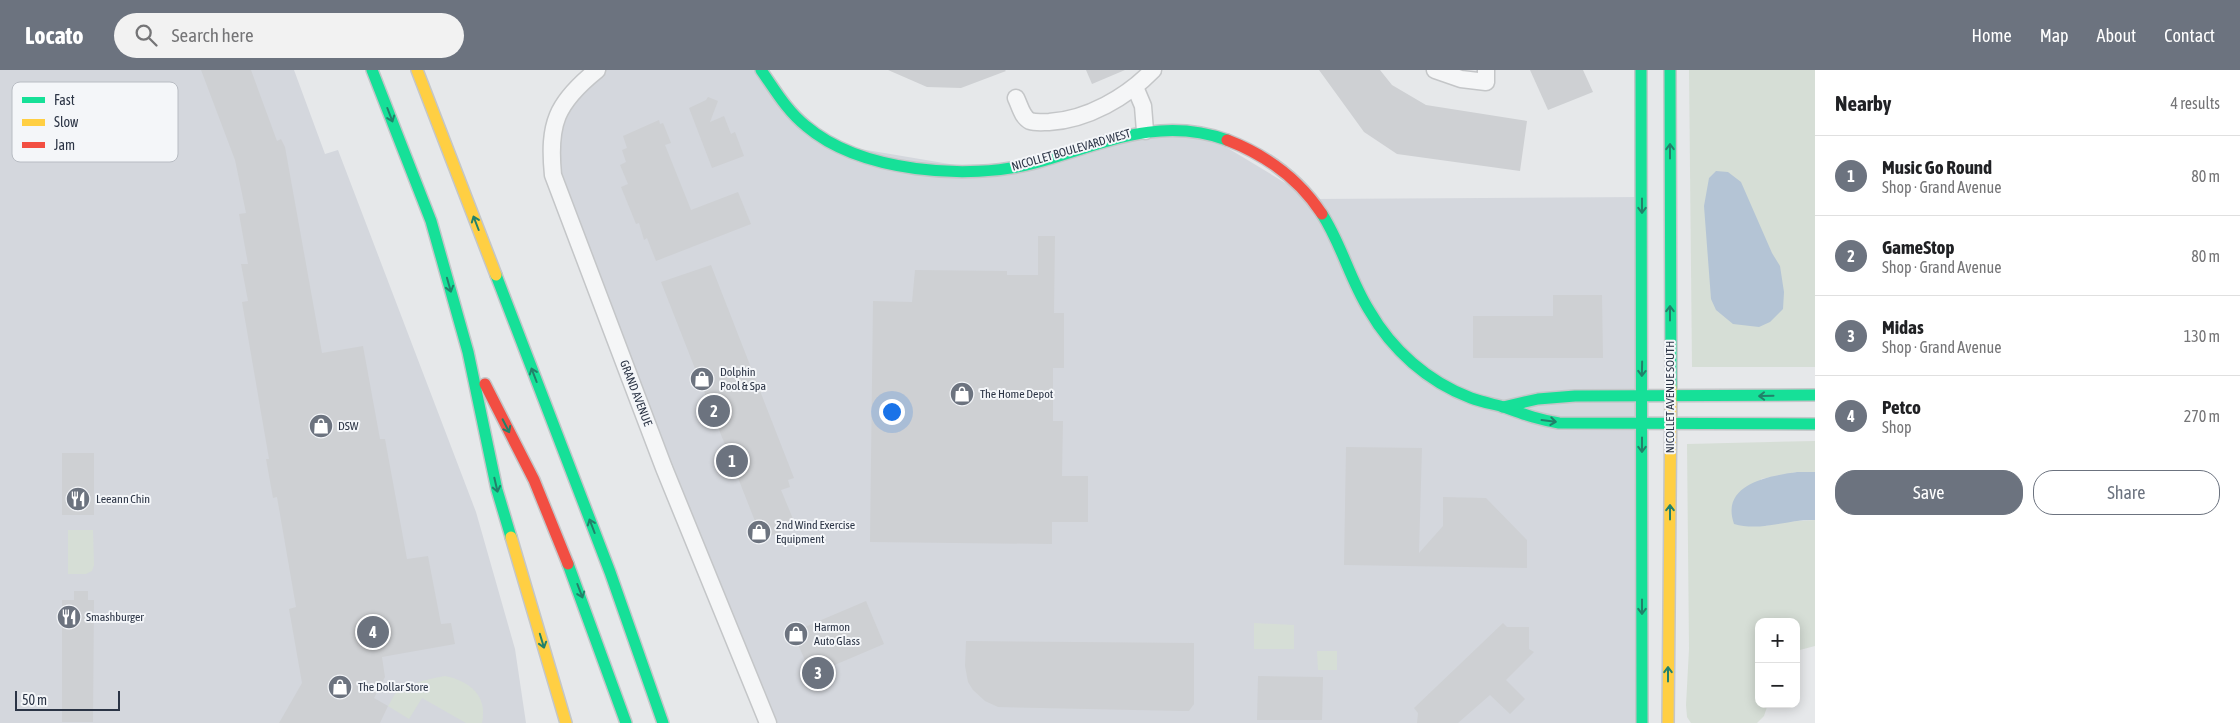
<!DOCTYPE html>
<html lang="en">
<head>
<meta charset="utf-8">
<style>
  :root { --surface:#fff; --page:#f2f2f2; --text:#202124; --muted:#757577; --line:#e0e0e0; --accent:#6c737f }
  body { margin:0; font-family:"Asap Condensed",sans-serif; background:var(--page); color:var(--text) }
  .controls { position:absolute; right:15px; bottom:15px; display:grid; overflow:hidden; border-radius:10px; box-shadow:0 2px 12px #0003 }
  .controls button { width:45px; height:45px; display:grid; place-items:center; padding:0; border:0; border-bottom:1px solid var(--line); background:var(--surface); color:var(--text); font:25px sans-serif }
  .scale { position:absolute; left:15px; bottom:12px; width:105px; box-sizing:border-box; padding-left:5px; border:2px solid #2b3445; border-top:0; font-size:14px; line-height:18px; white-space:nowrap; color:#2b3445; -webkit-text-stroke:4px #f4f6f9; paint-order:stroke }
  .you { position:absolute; left:891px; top:341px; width:18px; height:18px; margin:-12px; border:4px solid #fff; border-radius:50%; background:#1a73e8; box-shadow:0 0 0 8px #1a73e833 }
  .badge { display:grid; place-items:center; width:32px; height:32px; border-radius:50%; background:var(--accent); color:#fff; font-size:16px; font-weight:700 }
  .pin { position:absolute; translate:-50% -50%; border:2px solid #fff; box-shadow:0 1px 5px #0006 }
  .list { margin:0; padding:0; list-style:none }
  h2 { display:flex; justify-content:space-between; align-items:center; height:65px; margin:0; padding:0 20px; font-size:21px }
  h2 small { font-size:16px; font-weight:400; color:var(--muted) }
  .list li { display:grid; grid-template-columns:32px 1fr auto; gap:15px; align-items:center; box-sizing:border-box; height:80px; padding:0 20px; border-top:1px solid var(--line) }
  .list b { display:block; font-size:19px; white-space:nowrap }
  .list p { margin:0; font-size:16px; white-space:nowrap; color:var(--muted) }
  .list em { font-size:16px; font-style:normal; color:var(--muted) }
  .actions { display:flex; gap:10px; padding:15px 20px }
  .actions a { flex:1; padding:11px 0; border:1px solid var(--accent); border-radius:20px; text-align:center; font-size:18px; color:var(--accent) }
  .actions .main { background:var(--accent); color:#fff }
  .icon { flex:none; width:28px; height:28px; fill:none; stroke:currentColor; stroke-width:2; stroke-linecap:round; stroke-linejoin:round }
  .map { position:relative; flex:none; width:1815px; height:653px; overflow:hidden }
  header { display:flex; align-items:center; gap:30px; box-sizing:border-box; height:70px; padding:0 25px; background:var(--accent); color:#fff }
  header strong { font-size:24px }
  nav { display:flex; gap:28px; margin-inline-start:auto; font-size:18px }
  .search { width:350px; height:45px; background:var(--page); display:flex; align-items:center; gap:12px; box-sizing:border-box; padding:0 18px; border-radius:28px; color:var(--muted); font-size:19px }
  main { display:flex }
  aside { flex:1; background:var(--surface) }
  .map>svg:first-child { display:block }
  .built { fill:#d4d7dd }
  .green { fill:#d6ded6 }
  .water { fill:#b4c4d5 }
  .building { fill:#ced0d3 }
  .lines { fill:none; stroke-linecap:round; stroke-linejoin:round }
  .street-casing { stroke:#c4c6c8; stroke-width:19 }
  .fast-casing { stroke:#c4c6c8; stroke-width:14 }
  .slow-casing { stroke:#c4c6c8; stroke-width:14 }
  .jam-casing { stroke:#c4c6c8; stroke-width:14 }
  .street { stroke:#f5f6f7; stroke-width:16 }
  .fast { stroke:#16e098; stroke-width:11 }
  .slow { stroke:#ffcf43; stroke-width:11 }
  .jam { stroke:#f24e42; stroke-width:11 }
  .oneway { stroke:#22816a }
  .labels { text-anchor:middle; stroke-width:4; stroke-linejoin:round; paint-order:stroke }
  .street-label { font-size:12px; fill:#2b3445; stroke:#f4f6f9 }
  .poi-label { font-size:12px; fill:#2b3445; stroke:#f4f6f9; text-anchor:start }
  .key { fill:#f4f6f9; stroke:#b8bcc3; stroke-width:1 }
  .key-label { font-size:14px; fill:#2b3445 }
</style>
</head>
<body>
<header>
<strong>Locato</strong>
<div class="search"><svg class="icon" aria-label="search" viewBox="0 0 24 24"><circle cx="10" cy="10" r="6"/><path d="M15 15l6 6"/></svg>Search here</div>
<nav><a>Home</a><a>Map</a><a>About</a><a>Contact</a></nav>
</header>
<main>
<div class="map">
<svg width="1815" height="653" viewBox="0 0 1815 653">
  <rect width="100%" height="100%" fill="#e6e8ea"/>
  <!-- built -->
  <g class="built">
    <polygon points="0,0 294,0 325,84 338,80 476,442 515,579 526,653 0,653"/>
    <polygon points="597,0 761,0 831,74 991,101 1101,71 1206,65 1312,129 1642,127 1642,653 768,653 553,105 556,47"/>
  </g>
  <!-- green -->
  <g class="green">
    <polygon points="1689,0 1815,0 1815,297 1692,297"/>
    <polygon points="1815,371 1815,402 1797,402 1761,409 1766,456 1780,452 1815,450 1815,576 1796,581 1796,552 1759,552 1759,634 1768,634 1764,646 1757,653 1691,653 1687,647 1686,635 1689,579 1687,374"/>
    <polygon points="68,460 93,460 94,495 92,501 86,504 68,504"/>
    <polygon points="1254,553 1294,555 1294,579 1254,579"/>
    <polygon points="1317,581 1337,581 1337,600 1318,600"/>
    <path d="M445,606C470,611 488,626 482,653H466L422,628L409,649L388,636C391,632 393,626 396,623C405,614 433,608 445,606Z"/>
  </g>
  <!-- water -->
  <g class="water">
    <polygon points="1716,101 1728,102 1741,112 1772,183 1780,196 1784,222 1783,239 1770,252 1759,257 1733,254 1716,240 1711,229 1704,136 1709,108"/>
    <path d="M1797,402H1815V450C1787,449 1761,462 1734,454C1720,414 1769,406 1797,402Z"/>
  </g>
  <!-- building -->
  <g class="building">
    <polygon points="201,0 251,0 277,71 281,69 285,77 322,283 363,276 380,369 385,369 407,489 428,486 441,554 451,553 455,574 382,587 385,607 374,628 388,636 380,653 279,653 302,613 289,539 296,537 277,427 273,428 266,389 269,389 242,232 248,231 241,194 248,194 239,144 246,143 235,90"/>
    <polygon points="888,0 1005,0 1006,1 961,18 927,17"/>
    <polygon points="1086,0 1125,0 1092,14"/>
    <polygon points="1319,0 1380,0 1392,15 1426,35 1527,51 1520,101 1397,84 1364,62"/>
    <polygon points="1530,0 1583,0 1593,22 1548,40"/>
    <polygon points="708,27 718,31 710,52 724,46 731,64 735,62 744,86 712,98 689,38 706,30"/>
    <polygon points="659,50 660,54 663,53 671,73 665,75 691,140 738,122 751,154 656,191 647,168 644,170 639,153 636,154 621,117 628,114 620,95 626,92 622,80 627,78 623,66"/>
    <polygon points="1038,166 1055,166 1054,243 1064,243 1064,298 1053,298 1053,351 1063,351 1062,406 1088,406 1088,452 1052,452 1052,474 870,472 873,231 912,232 915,200 1007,201 1007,205 1038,205"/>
    <polygon points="711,195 794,408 788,410 790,417 781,420 796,456 762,469 661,212"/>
    <polygon points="1553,225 1602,225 1603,288 1473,288 1473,246 1553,246"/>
    <polygon points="1346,377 1422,378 1419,483 1443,456 1443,427 1486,428 1527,470 1527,498 1344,495"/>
    <rect x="62" y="383" width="32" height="62"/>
    <polygon points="74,521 88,521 88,530 94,530 93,652 62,652 62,530 74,530"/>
    <polygon points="866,531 884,574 811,605 793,562"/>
    <polygon points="1503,553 1507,557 1529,557 1529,579 1534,582 1506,610 1525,629 1510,644 1490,625 1458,653 1417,653 1418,643 1414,638"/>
    <polygon points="966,571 1194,573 1194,634 1189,641 1183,641 998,637 985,631 973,620 968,612 965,596"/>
    <polygon points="1258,606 1323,607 1322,650 1257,650"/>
  </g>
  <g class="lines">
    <!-- street casing -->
    <g class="street-casing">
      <g id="street">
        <path d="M597,0C556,33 548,54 553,105L664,398L768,653"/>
        <polyline points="1435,0 1461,9 1486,12 1486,0"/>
        <polyline points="1135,17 1143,36 1145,61"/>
        <path d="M1016,28C1020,36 1022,47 1030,51C1036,53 1043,52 1049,52C1087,50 1127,27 1153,0"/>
      </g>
    </g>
    <!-- fast casing -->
    <g class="fast-casing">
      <g id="fast">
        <polyline points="372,0 431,151 468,282 497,420 511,467"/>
        <path d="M761,0C775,20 787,41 806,56C860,102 968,111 1035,93C1101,75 1158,45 1227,70"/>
        <polyline points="1641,0 1642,653"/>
        <polyline points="1670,0 1671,318"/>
        <path d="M1322,144C1342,175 1350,210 1369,240C1392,280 1428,312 1471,328C1482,332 1493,334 1504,337C1526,345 1536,349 1559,353L1815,354"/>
        <polyline points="496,205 610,502 663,653"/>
        <polyline points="1503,337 1538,329 1575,326 1815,325"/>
        <polyline points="568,494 626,653"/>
      </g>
    </g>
    <!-- slow casing -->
    <g class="slow-casing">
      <g id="slow">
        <polyline points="417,0 496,205"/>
        <polyline points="511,467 566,653"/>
        <polyline points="1668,653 1671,318"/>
      </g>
    </g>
    <!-- jam casing -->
    <g class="jam-casing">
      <g id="jam">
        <path d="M1227,70C1266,85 1299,109 1322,144"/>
        <polyline points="485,314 534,410 568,494"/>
      </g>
    </g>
    <!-- street -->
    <use href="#street" class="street"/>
    <!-- fast -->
    <use href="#fast" class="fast"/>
    <!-- slow -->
    <use href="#slow" class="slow"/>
    <!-- jam -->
    <use href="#jam" class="jam"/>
  </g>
  <!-- one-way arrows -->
  <defs><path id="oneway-shaft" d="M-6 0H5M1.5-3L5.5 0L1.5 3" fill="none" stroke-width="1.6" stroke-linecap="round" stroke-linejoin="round" transform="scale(1.25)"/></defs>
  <g class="oneway">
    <use href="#oneway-shaft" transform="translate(390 45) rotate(69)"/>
    <use href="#oneway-shaft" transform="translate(1670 81) rotate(-90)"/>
    <use href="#oneway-shaft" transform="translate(1642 136) rotate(90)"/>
    <use href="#oneway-shaft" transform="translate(476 153) rotate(-111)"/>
    <use href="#oneway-shaft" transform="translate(449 215) rotate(74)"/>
    <use href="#oneway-shaft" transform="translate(1670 243) rotate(-90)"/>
    <use href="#oneway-shaft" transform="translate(1642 299) rotate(91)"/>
    <use href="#oneway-shaft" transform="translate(534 305) rotate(-111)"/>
    <use href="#oneway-shaft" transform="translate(1766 326) rotate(179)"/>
    <use href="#oneway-shaft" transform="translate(1549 351) rotate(7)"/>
    <use href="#oneway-shaft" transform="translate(506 356) rotate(63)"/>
    <use href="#oneway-shaft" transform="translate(1642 375) rotate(90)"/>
    <use href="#oneway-shaft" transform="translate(496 415) rotate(77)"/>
    <use href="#oneway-shaft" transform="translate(1670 442) rotate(-90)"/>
    <use href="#oneway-shaft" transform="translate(592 456) rotate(-111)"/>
    <use href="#oneway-shaft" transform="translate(580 521) rotate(69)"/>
    <use href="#oneway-shaft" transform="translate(1642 537) rotate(90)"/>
    <use href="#oneway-shaft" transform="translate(542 571) rotate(73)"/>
    <use href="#oneway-shaft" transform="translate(1668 604) rotate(-90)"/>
  </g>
  <!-- icons -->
  <defs>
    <g id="shop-disc" transform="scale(1.25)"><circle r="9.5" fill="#6c737f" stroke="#f4f6f9"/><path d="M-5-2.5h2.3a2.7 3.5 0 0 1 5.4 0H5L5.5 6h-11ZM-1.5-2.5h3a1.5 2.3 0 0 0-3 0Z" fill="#fff"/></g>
    <g id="restaurant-disc" transform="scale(1.25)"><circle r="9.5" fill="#6c737f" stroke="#f4f6f9"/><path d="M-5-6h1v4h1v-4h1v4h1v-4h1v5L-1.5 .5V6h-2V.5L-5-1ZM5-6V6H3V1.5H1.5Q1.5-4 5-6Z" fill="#fff"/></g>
  </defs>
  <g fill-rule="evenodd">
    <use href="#shop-disc" x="702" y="309"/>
    <use href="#shop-disc" x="962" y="324"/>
    <use href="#shop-disc" x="321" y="356"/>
    <use href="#restaurant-disc" x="78" y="429"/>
    <use href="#shop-disc" x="759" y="462"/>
    <use href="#restaurant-disc" x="69" y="547"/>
    <use href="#shop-disc" x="796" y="564"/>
    <use href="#shop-disc" x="340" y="617"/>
  </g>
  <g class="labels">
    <!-- street labels -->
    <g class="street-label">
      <text transform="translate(1071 80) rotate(-16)" y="4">NICOLLET BOULEVARD WEST</text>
      <text transform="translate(636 323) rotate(69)" y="4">GRAND AVENUE</text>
      <text transform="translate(1670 327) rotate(-90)" y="4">NICOLLET AVENUE SOUTH</text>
    </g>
    <!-- poi labels -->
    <g class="poi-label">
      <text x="720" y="306">Dolphin<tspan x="720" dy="14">Pool &amp; Spa</tspan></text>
      <text x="980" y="328">The Home Depot</text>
      <text x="338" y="360">DSW</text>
      <text x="96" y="433">Leeann Chin</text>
      <text x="776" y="459">2nd Wind Exercise<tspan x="776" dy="14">Equipment</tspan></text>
      <text x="86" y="551">Smashburger</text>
      <text x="814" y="561">Harmon<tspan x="814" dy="14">Auto Glass</tspan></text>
      <text x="358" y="621">The Dollar Store</text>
    </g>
  </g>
  <!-- legend -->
  <rect x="12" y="12" width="166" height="80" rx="8" class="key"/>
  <rect x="22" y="27" width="23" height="6" fill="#16e098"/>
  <rect x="22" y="49" width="23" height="7" fill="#ffcf43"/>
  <rect x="22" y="72" width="23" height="6" fill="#f24e42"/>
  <g class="key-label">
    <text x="54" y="35">Fast</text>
    <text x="54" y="57">Slow</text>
    <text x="54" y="80">Jam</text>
  </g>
</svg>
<div class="controls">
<button>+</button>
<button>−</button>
</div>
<div class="scale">50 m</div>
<div class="you"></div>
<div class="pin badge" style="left:732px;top:391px">1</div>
<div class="pin badge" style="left:714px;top:341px">2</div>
<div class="pin badge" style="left:818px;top:603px">3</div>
<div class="pin badge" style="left:373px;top:562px">4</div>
</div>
<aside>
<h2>Nearby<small>4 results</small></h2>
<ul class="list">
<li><span class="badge">1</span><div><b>Music Go Round</b><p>Shop · Grand Avenue</p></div><em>80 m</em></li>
<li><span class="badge">2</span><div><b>GameStop</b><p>Shop · Grand Avenue</p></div><em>80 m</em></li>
<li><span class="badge">3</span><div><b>Midas</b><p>Shop · Grand Avenue</p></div><em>130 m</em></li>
<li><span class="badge">4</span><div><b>Petco</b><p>Shop</p></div><em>270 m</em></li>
</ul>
<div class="actions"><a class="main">Save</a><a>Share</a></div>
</aside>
</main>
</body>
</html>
